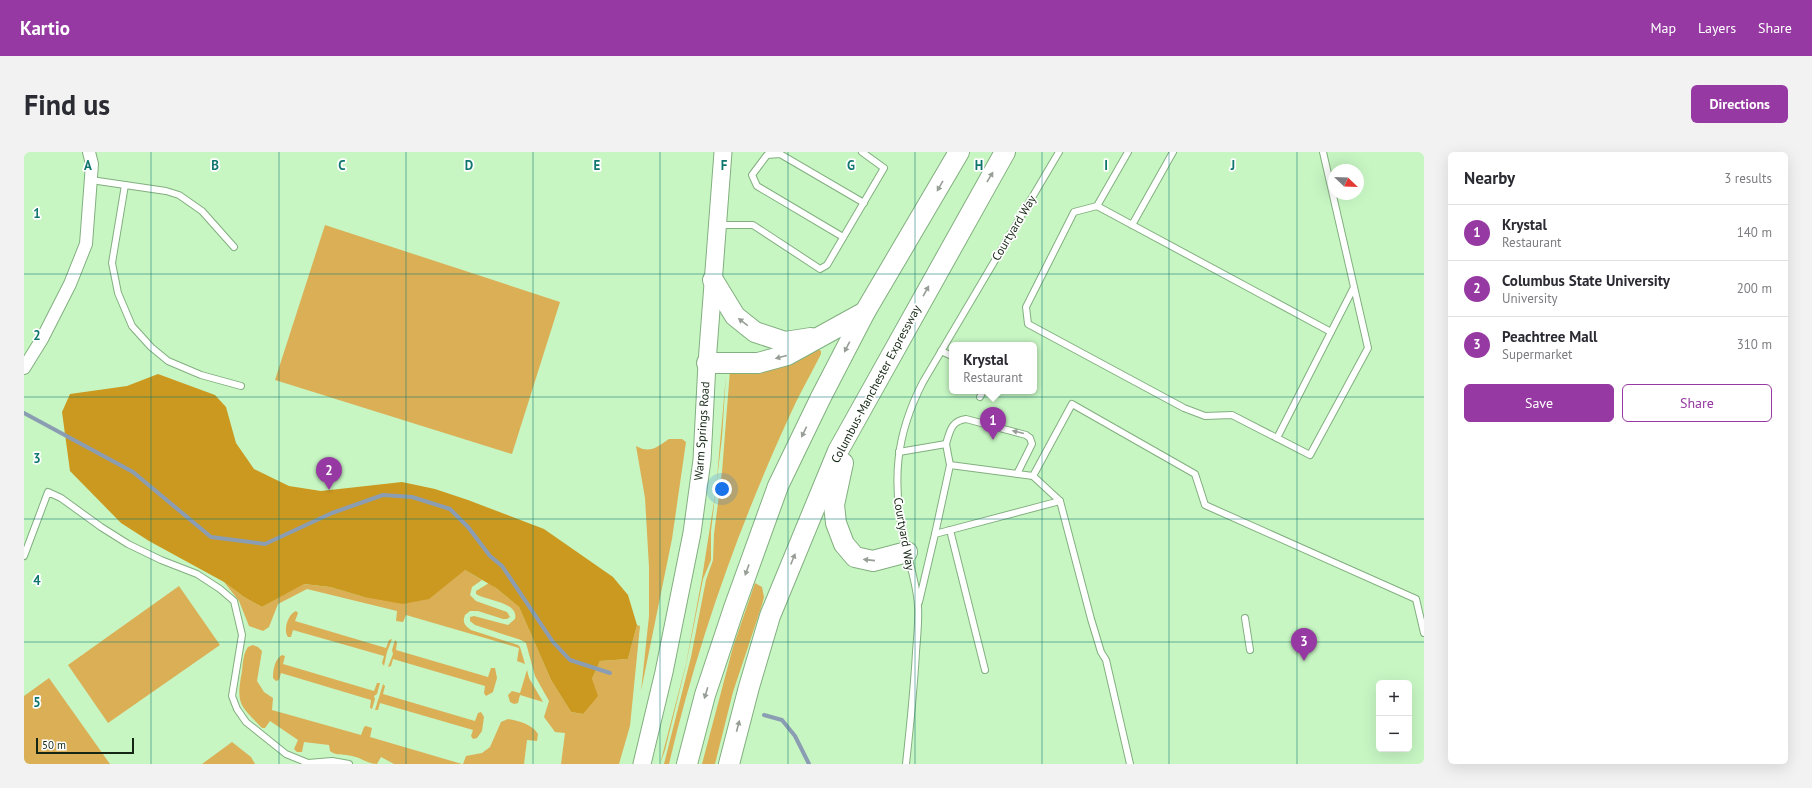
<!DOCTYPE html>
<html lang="en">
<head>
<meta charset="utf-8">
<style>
  :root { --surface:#fff; --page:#f2f2f3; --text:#2b2b33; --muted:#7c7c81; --line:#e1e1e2; --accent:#9739a2 }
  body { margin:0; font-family:"PT Sans",sans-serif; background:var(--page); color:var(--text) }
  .controls { position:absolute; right:12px; bottom:12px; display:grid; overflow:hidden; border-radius:6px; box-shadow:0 4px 16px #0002 }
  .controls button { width:36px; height:36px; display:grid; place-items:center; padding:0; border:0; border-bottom:1px solid var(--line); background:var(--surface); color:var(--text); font:20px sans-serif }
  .compass { position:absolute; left:1304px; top:12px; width:36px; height:36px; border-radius:50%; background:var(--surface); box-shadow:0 4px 16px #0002; rotate:113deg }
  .scale { position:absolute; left:12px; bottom:10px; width:98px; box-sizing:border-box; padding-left:4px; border:2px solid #152714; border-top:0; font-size:11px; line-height:14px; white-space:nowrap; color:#152714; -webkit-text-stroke:3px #fff; paint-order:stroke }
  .you { position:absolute; left:698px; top:337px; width:14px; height:14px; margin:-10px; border:3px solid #fff; border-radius:50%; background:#1a73e8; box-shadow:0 0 0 6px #1a73e833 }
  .badge { display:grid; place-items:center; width:26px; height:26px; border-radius:50%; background:var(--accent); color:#fff; font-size:13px; font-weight:700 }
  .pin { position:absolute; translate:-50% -33px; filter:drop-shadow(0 1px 2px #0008) }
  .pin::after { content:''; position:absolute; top:21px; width:14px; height:12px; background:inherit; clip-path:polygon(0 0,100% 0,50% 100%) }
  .popup { position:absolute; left:925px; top:190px; width:88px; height:52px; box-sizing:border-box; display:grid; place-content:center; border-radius:6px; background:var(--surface); filter:drop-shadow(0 1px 3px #0005); font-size:13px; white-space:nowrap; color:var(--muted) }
  .popup b { font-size:15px; color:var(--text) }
  .popup::after { content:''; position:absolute; left:50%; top:100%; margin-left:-8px; border:8px solid transparent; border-top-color:var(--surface) }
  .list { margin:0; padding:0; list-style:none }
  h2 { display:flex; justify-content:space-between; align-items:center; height:52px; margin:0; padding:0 16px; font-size:17px }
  h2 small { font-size:13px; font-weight:400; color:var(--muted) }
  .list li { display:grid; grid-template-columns:26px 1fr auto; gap:12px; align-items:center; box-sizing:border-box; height:56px; padding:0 16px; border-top:1px solid var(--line) }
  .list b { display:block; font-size:15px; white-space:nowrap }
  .list p { margin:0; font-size:13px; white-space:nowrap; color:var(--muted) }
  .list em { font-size:13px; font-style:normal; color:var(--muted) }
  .actions { display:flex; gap:8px; padding:12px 16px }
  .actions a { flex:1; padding:9px 0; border:1px solid var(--accent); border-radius:6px; text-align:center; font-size:14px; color:var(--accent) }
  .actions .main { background:var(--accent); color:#fff }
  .map { position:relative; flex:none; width:1400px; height:612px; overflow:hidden; border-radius:6px }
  header { display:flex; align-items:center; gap:24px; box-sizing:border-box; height:56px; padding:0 20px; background:var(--accent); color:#fff }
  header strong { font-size:19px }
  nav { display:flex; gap:22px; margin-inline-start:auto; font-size:14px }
  .intro { display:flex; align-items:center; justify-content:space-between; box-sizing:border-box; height:96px; padding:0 24px }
  h1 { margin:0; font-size:28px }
  .button { padding:10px 18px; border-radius:6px; background:var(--accent); color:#fff; font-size:14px; font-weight:700 }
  main { display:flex; gap:24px; padding:0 24px }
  aside { flex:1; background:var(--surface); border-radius:6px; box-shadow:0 4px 16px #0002 }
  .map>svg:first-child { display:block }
  .green { fill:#dbaf56 }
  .forest { fill:#cc9920 }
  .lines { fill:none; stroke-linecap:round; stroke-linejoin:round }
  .stream { stroke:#8b9db2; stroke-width:4 }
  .service-casing { stroke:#82af7f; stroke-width:8 }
  .minor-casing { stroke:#82af7f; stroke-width:14 }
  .secondary-casing { stroke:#82af7f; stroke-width:19 }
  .trunk-casing { stroke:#82af7f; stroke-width:22 }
  .service { stroke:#fff; stroke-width:6 }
  .minor { stroke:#fff; stroke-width:12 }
  .secondary { stroke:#fff; stroke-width:17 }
  .trunk { stroke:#fff; stroke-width:20 }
  .oneway { fill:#969e95 }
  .grid { fill:none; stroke:#0f766e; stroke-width:1; stroke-opacity:0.55 }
  .labels { text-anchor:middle; stroke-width:3.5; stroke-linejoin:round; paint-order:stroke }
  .street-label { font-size:12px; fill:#152714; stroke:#fff }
  .grid-label { font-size:13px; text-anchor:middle; font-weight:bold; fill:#0f766e; stroke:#fff; stroke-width:3.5; stroke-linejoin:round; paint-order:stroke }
</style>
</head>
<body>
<header>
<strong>Kartio</strong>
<nav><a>Map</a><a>Layers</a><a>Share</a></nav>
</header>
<div class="intro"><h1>Find us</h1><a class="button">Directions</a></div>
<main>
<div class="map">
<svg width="1400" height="612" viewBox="0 0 1400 612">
  <rect width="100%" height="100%" fill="#c7f6c3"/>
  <!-- green -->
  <g class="green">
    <polygon points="301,73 536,150 488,302 251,228"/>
    <path d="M794,197L797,199V202C789,218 780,234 772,250C718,365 674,488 645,612H640L667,505L682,428L689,408L690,382L698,320L706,218Z"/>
    <polygon points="702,223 698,285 687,379 687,408 679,427 662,513 641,598 636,612 662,512 678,426 692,337"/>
    <path d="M645,287H658L662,290L648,387L617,539L625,464V415L621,346L612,294C626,302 633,295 645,287Z"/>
    <path d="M441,418L458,428L448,435L446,443L452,449L483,460L486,465L483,467H479L454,459H446L441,463C438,470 441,474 447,478L494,493L496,495L501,512L493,509L495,496L382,463L379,470L372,469L373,459L283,437L254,452L245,475L239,479L225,474L215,449L200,430L220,445L238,455L279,432L306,435L340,445Z"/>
    <path d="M465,431L472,436L495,455L527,528L547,560L559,562L568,527L576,509L604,507L613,473L616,474L606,574L595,612H537L541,581L531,580L520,565L525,549L511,524L502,491L497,488L451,473L446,469V465L450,464L484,473L491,467C495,450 463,449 452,442V439Z"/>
    <polygon points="731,431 738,435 740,445 738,453 709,540 691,612 678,612 709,495"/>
    <polygon points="155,434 196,493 84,571 44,513"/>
    <path d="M272,459L274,461L271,469L362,496L365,488L368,487L363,500L360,514L358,511L360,504L269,478L267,485H264C259,478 264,462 272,459Z"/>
    <polygon points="371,488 373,490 372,498 464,525 467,516 471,516 473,526 469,540 462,544 460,541 461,534 369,507 367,514 364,515 369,502 368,498"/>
    <path d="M229,493L234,495L238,499L233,529L240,540L249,546L248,558L337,583L340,575L342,574L348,576L346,585L438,612H370L357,605L353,612C344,612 338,606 328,604C321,602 311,604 306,599L305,593L280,590L278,600H273L270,597L274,588L246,569L241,576H238C215,552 212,552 218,519C219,511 219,502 224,495Z"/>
    <path d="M258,503L261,504L259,512L350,539L353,531H356L353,542L350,544L351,547L348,557L346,556L347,548L257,521L255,528L252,529L249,526C249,517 251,507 258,503Z"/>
    <polygon points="503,518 505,526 519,550 496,543 494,551 490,552 486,550 484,543 488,539 496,541"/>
    <polygon points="25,526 86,612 2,612 0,610 0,544"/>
    <polygon points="359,532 361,534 359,542 451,569 454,561 457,560 460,565 458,579 453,586 449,587 447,584 449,578 356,551 354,558 351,558"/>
    <path d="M484,567C495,569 508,572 514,582L513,589L503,588L500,612H439L442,604L458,601L466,595L477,570Z"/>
    <polygon points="208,590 227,605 231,612 178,612"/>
  </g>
  <!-- forest -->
  <polygon class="forest" points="134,222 191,243 202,255 212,291 230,317 265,334 297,339 378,330 411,337 444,348 520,377 589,425 604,443 613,473 604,507 576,509 568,527 574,544 559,562 547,560 527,528 495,455 472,436 441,418 405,447 379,452 340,445 306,435 280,432 238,455 220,445 200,430 125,389 97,371 46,319 38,260 46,242 103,234"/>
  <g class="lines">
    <!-- stream -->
    <g class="stream">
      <polyline points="0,261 109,320 187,385 241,392 308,361 359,343 388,345 426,357 444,375 466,404 478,414 529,490 546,508 586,521"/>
      <polyline points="740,563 758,568 771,584 785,612"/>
    </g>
    <!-- service casing -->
    <g class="service-casing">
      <g id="service">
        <polyline points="1299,0 1344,196 1286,303 1208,263 1181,264 1160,256 1004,172 1002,155 1050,60 1073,54 1307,180 1330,135"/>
        <polyline points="67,28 142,39 155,43 178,59 210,95"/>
        <polyline points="101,33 88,111 94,141 108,174 127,195 144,209 177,223 217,234"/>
        <polyline points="1073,54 1104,0"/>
        <polyline points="695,73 729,73 796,117 803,113 860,16 838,0"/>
        <polyline points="1108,73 1149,0"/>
        <polyline points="819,85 733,34 728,23 743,3 756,2 840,51"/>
        <polyline points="917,199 928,204"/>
        <polyline points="956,245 959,239"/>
        <polyline points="1253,286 1307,180"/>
        <path d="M922,292C926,279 927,269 942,267L1002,283L1006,286L1008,292L993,322"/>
        <polyline points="875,300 922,292 926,313"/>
        <polyline points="926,378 961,518"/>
        <polyline points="911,382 926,313 1009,324"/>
        <polyline points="0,404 24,340 37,346 77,375 104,392 137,408 173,422 196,437 210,449 218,483 208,544 213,557 222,570 262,602 284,611 308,609 325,612"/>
        <polyline points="895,450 911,382 1036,349"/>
        <polyline points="1221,466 1226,498"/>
        <path d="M882,612C886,575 890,537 892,500C893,485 895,469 894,454C893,432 885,410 880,389C868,329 871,284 899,230L1035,0"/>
        <polyline points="1106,612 1082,508 1077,500 1067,467 1036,349 1009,324 1048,252 1171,322 1181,353 1392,447 1400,481"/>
      </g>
    </g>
    <!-- minor casing -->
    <g class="minor-casing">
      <polyline id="minor" points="0,216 18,187 46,132 62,92 68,12 65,0"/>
    </g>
    <!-- secondary casing -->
    <g class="secondary-casing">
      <polyline id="secondary" points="618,612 640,520 668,381 678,308 683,211 699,0"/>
    </g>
    <!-- trunk casing -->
    <g class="trunk-casing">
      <g id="trunk">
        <polyline points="689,128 711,164 731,180 761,190 787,186"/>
        <polyline points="683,211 734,211 763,203 841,160"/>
        <polyline points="819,311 810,353 812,371 820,392 831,405 849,409 883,400"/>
        <polyline points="663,612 681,543 710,456 754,334 797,245 841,160 935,0"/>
        <polyline points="705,612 725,535 746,464 814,299 981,0"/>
      </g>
    </g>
    <!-- service -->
    <use href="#service" class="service"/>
    <!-- minor -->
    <use href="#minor" class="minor"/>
    <!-- secondary -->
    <use href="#secondary" class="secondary"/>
    <!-- trunk -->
    <use href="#trunk" class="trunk"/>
  </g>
  <!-- one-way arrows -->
  <defs><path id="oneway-solid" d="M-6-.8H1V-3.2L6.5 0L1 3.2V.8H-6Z"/></defs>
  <g class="oneway">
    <use href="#oneway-solid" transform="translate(966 25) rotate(-59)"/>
    <use href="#oneway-solid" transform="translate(916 34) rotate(120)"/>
    <use href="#oneway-solid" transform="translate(902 139) rotate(-61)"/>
    <use href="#oneway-solid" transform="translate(719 170) rotate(-143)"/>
    <use href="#oneway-solid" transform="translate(823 195) rotate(117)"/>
    <use href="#oneway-solid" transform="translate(757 205) rotate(165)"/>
    <use href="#oneway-solid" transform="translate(780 280) rotate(116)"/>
    <use href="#oneway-solid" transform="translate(994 280) rotate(-166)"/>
    <use href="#oneway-solid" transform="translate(769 407) rotate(-68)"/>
    <use href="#oneway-solid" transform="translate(845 408) rotate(-174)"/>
    <use href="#oneway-solid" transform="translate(723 418) rotate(110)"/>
    <use href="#oneway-solid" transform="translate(682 541) rotate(107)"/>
    <use href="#oneway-solid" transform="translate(714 574) rotate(-75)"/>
  </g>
  <!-- grid -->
  <path class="grid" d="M127,0V612M255,0V612M382,0V612M509,0V612M636,0V612M764,0V612M891,0V612M1018,0V612M1145,0V612M1273,0V612M0,122H1400M0,245H1400M0,367H1400M0,490H1400"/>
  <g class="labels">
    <!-- street labels -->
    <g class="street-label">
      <text transform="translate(990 76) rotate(-59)" y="4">Courtyard Way</text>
      <text transform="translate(852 232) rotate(-62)" y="4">Columbus-Manchester Expressway</text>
      <text transform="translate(678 279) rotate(-86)" y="4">Warm Springs Road</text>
      <text transform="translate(880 382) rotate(80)" y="4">Courtyard Way</text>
    </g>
  </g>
  <g class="grid-label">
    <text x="64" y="18">A</text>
    <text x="191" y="18">B</text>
    <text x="318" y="18">C</text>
    <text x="445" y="18">D</text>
    <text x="573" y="18">E</text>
    <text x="700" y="18">F</text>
    <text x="827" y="18">G</text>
    <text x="955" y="18">H</text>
    <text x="1082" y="18">I</text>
    <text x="1209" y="18">J</text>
    <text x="13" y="66">1</text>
    <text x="13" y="188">2</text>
    <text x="13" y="311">3</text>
    <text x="13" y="433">4</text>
    <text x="13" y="555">5</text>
  </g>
</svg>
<div class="controls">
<button>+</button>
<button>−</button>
</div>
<svg class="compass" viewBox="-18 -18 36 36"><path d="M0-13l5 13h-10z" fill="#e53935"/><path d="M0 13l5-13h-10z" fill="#7c7c81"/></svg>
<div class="scale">50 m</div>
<div class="you"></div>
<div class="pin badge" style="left:969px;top:288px">1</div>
<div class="popup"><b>Krystal</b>Restaurant</div>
<div class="pin badge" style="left:305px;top:338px">2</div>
<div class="pin badge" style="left:1280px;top:509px">3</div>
</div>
<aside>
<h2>Nearby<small>3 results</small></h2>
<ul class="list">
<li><span class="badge">1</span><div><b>Krystal</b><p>Restaurant</p></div><em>140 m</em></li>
<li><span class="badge">2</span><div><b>Columbus State University</b><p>University</p></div><em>200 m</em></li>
<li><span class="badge">3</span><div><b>Peachtree Mall</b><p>Supermarket</p></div><em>310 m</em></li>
</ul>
<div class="actions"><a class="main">Save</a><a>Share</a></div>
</aside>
</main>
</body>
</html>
